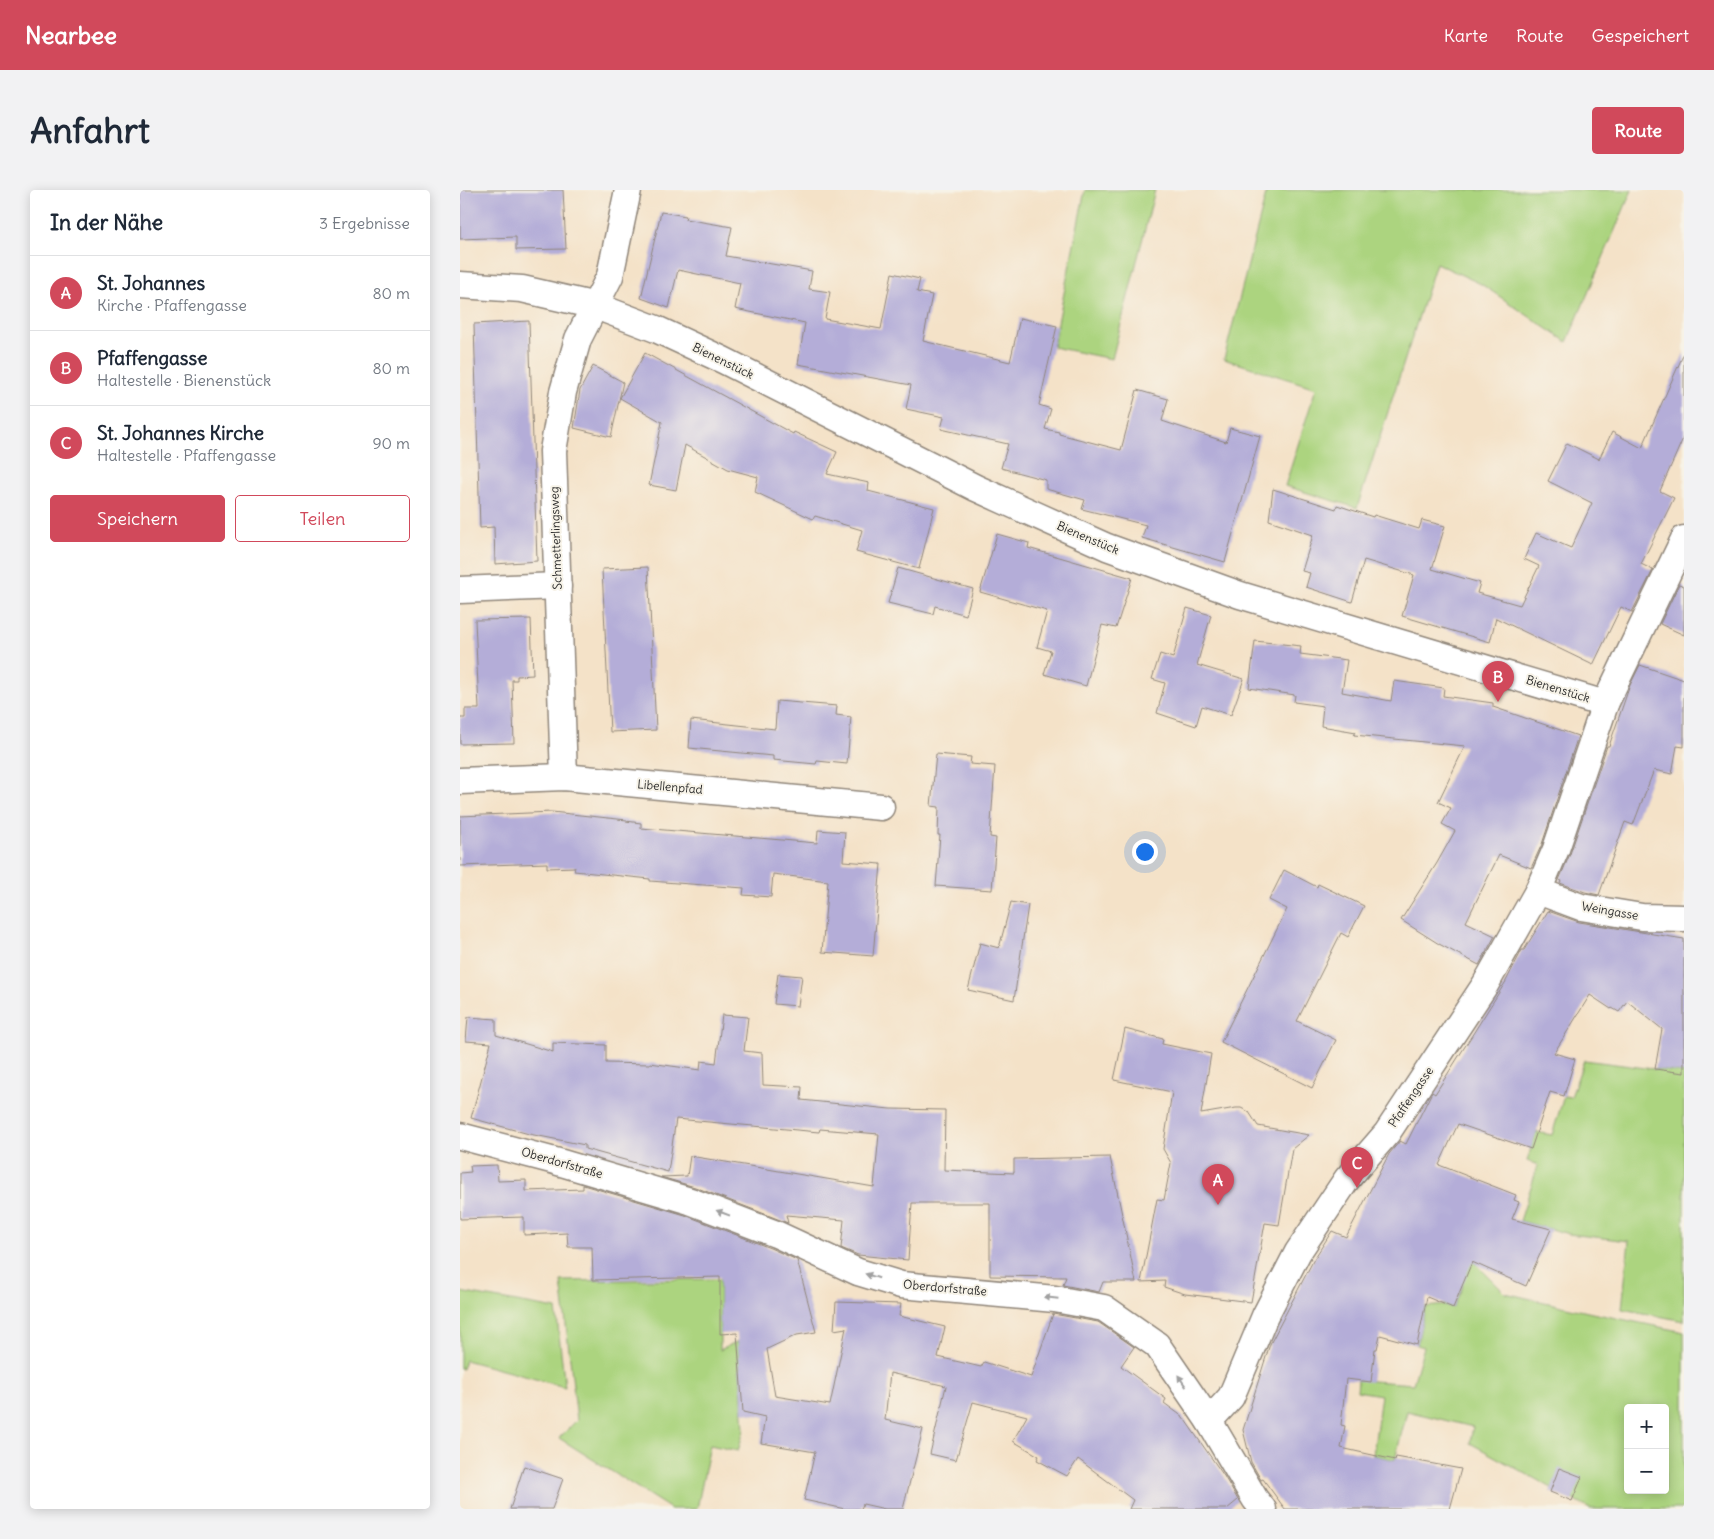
<!DOCTYPE html>
<html lang="de">
<head>
<meta charset="utf-8">
<style>
  :root { --surface:#fff; --page:#f2f2f3; --text:#1f2937; --muted:#747a83; --line:#e0e1e3; --accent:#d1495b }
  body { margin:0; font-family:Delius,sans-serif; background:var(--page); color:var(--text) }
  .controls { position:absolute; right:15px; bottom:15px; display:grid; overflow:hidden; border-radius:5px; box-shadow:0 2px 12px #0003 }
  .controls button { width:45px; height:45px; display:grid; place-items:center; padding:0; border:0; border-bottom:1px solid var(--line); background:var(--surface); color:var(--text); font:25px sans-serif }
  .you { position:absolute; left:684px; top:661px; width:18px; height:18px; margin:-12px; border:4px solid #fff; border-radius:50%; background:#1a73e8; box-shadow:0 0 0 8px #1a73e833 }
  .badge { display:grid; place-items:center; width:32px; height:32px; border-radius:50%; background:var(--accent); color:#fff; font-size:16px; font-weight:700 }
  .pin { position:absolute; translate:-50% -41px; filter:drop-shadow(0 1px 2px #0008) }
  .pin::after { content:''; position:absolute; top:26px; width:18px; height:15px; background:inherit; clip-path:polygon(0 0,100% 0,50% 100%) }
  .list { margin:0; padding:0; list-style:none }
  h2 { display:flex; justify-content:space-between; align-items:center; height:65px; margin:0; padding:0 20px; font-size:21px }
  h2 small { font-size:16px; font-weight:400; color:var(--muted) }
  .list li { display:grid; grid-template-columns:32px 1fr auto; gap:15px; align-items:center; box-sizing:border-box; height:75px; padding:0 20px; border-top:1px solid var(--line) }
  .list b { display:block; font-size:19px; white-space:nowrap }
  .list p { margin:0; font-size:16px; white-space:nowrap; color:var(--muted) }
  .list em { font-size:16px; font-style:normal; color:var(--muted) }
  .actions { display:flex; gap:10px; padding:15px 20px }
  .actions a { flex:1; padding:11px 0; border:1px solid var(--accent); border-radius:5px; text-align:center; font-size:18px; color:var(--accent) }
  .actions .main { background:var(--accent); color:#fff }
  .map { position:relative; flex:none; width:1224px; height:1319px; overflow:hidden; border-radius:5px }
  header { display:flex; align-items:center; gap:30px; box-sizing:border-box; height:70px; padding:0 25px; background:var(--accent); color:#fff }
  header strong { font-size:24px }
  nav { display:flex; gap:28px; margin-inline-start:auto; font-size:18px }
  .intro { display:flex; align-items:center; justify-content:space-between; box-sizing:border-box; height:120px; padding:0 30px }
  h1 { margin:0; font-size:35px }
  .button { padding:12px 22px; border-radius:5px; background:var(--accent); color:#fff; font-size:18px; font-weight:700 }
  main { display:flex; gap:30px; padding:0 30px }
  aside { flex:1; background:var(--surface); border-radius:5px; box-shadow:0 2px 12px #0003 }
  .map>svg:first-child { display:block }
  .green { fill:#acd47f; stroke:#6c8055; fill-rule:evenodd }
  .building { fill:#b4add8 }
  .lines { fill:none; stroke-linecap:round; stroke-linejoin:round }
  .street-casing { stroke:#90867a; stroke-width:29 }
  .street { stroke:#fff; stroke-width:26 }
  .oneway { fill:#a0a0a0 }
  .labels { text-anchor:middle; stroke-width:4; stroke-linejoin:round; paint-order:stroke }
  .street-label { font-size:12px; fill:#2b2b2b; stroke:#f7f3e8 }
</style>
</head>
<body>
<header>
<strong>Nearbee</strong>
<nav><a>Karte</a><a>Route</a><a>Gespeichert</a></nav>
</header>
<div class="intro"><h1>Anfahrt</h1><a class="button">Route</a></div>
<main>
<aside>
<h2>In der Nähe<small>3 Ergebnisse</small></h2>
<ul class="list">
<li><span class="badge">A</span><div><b>St. Johannes</b><p>Kirche · Pfaffengasse</p></div><em>80 m</em></li>
<li><span class="badge">B</span><div><b>Pfaffengasse</b><p>Haltestelle · Bienenstück</p></div><em>80 m</em></li>
<li><span class="badge">C</span><div><b>St. Johannes Kirche</b><p>Haltestelle · Pfaffengasse</p></div><em>90 m</em></li>
</ul>
<div class="actions"><a class="main">Speichern</a><a>Teilen</a></div>
</aside>
<div class="map">
<svg width="1224" height="1319" viewBox="0 0 1224 1319">
  <rect width="100%" height="100%" fill="#f7f3e8"/>
  <filter id="ink" filterUnits="userSpaceOnUse"><feTurbulence type="fractalNoise" baseFrequency=".02" numOctaves="2"/><feDisplacementMap in="SourceGraphic" scale="10" xChannelSelector="R" yChannelSelector="G"/><feConvolveMatrix kernelMatrix="1 2 1 2 8 2 1 2 1" color-interpolation-filters="sRGB"/></filter>
  <filter id="wash" filterUnits="userSpaceOnUse"><feTurbulence type="fractalNoise" baseFrequency=".0096" numOctaves="4" result="noise"/><feDisplacementMap in="SourceGraphic" scale="20" xChannelSelector="R" yChannelSelector="G"/><feGaussianBlur stdDeviation="1.12" result="paint"/><feColorMatrix in="noise" values="0 0 0 0 0 0 0 0 0 0 0 0 0 0 0 0 0 1.4 0 .05"/><feComposite in="paint" operator="in"/></filter>
  <g filter="url(#wash)">
    <rect width="100%" height="100%" fill="#f4e2c8"/>
    <!-- green -->
    <g class="green">
      <polygon points="625,0 695,0 652,169 593,157"/>
      <polygon points="807,0 1172,0 1107,152 1021,94 976,73 897,318 825,296 856,198 764,169"/>
      <polygon points="1124,870 1224,883 1224,1131 1162,1119 1169,1051 1109,1044 1060,1031 1078,975 1067,971 1076,942 1092,945 1104,906 1111,907"/>
      <path d="M1007,1065L1045,1103L1132,1123L1224,1142V1319H1130L1010,1253L1013,1237L947,1221L935,1270L913,1265L921,1205L897,1201L898,1190L953,1194L964,1157L957,1155L965,1117L986,1115L993,1118L1003,1096L995,1092ZM1168,1218H1205V1300H1168Z"/>
      <polygon points="260,1089 260,1160 278,1151 284,1240 278,1261 250,1255 237,1319 211,1319 99,1248 117,1230 101,1091"/>
      <polygon points="0,1102 96,1119 105,1197 5,1170 2,1179 0,1178"/>
    </g>
    <g id="blocks">
      <!-- building -->
      <g class="building">
        <polygon points="0,0 103,0 106,59 56,60 56,47 0,49"/>
        <polygon points="201,22 226,26 225,29 272,37 266,66 352,81 349,99 370,102 365,129 421,139 432,83 460,89 457,102 472,105 463,151 550,172 560,128 597,136 579,215 591,219 585,239 599,242 599,244 661,260 677,200 708,209 702,231 766,252 770,238 800,246 765,372 682,348 686,335 622,319 625,310 586,299 586,290 541,278 548,254 481,239 484,227 446,219 451,195 338,174 345,133 275,119 280,93 218,80 209,118 181,108"/>
        <polygon points="69,131 77,371 35,374 34,337 20,338 14,134"/>
        <polygon points="185,163 333,244 334,242 377,262 367,284 409,293 408,301 474,318 459,379 396,362 402,340 355,326 353,329 295,302 298,287 268,279 225,255 216,300 189,295 202,232 160,208"/>
        <polygon points="1224,163 1224,246 1200,301 1214,308 1181,374 1193,380 1172,422 1161,417 1133,475 1036,428 1030,452 942,426 954,385 904,370 892,412 846,397 850,383 842,381 853,345 809,330 813,299 876,319 877,315 913,327 914,325 959,339 962,330 985,336 972,379 1020,393 1017,403 1060,415 1079,376 1064,369 1076,343 1111,358 1132,313 1088,291 1107,253 1139,269 1152,242 1182,258"/>
        <polygon points="133,176 163,192 151,247 114,238 120,200"/>
        <polygon points="537,344 569,353 568,358 672,388 656,438 642,435 626,496 584,484 591,461 577,457 587,421 520,402"/>
        <polygon points="188,377 196,540 150,542 142,379"/>
        <polygon points="438,378 513,399 506,425 475,416 473,424 428,413"/>
        <polygon points="1219,394 1224,396 1224,445 1200,434"/>
        <polygon points="727,418 751,425 737,475 784,489 771,525 742,516 736,536 697,523 705,493 692,489 700,464 713,468"/>
        <polygon points="71,429 73,485 57,486 57,490 52,490 54,553 0,554 0,528 5,528 5,519 19,519 15,430"/>
        <polygon points="795,451 841,456 840,464 887,470 882,502 931,511 934,491 984,498 983,506 1033,513 1033,517 1118,546 1082,654 1071,678 1039,665 1006,732 1035,746 1019,775 979,754 941,730 977,673 995,641 982,634 991,618 978,612 1005,556 894,545 896,542 861,536 863,516 834,512 835,505 789,498"/>
        <polygon points="1180,475 1224,490 1224,557 1217,556 1212,584 1194,580 1173,635 1165,632 1139,705 1125,702 1100,693 1101,691 1099,690 1110,664 1147,556 1149,556 1170,495"/>
        <polygon points="317,511 377,516 376,525 391,527 387,574 357,571 356,574 313,570 313,566 229,558 231,530 315,539"/>
        <polygon points="476,564 511,567 510,574 535,576 530,647 536,648 532,700 476,696 480,645 478,645 479,617 471,616"/>
        <polygon points="92,622 167,630 166,631 181,633 181,638 357,653 358,640 385,642 383,671 421,674 413,766 362,762 368,691 313,684 311,707 283,705 284,698 190,691 190,689 114,681 115,677 87,678 87,673 0,676 0,626"/>
        <polygon points="824,680 857,697 858,694 904,716 888,747 881,743 837,831 876,850 852,898 761,852 827,719 809,710"/>
        <polygon points="551,712 568,715 554,810 508,800 520,753 539,758"/>
        <polygon points="1088,721 1119,732 1224,749 1224,883 1195,879 1202,839 1167,811 1159,822 1152,818 1151,819 1130,805 1094,863 1115,869 1104,906 1090,902 1071,959 998,934 979,975 1056,1005 1054,1010 1059,1012 1052,1029 1091,1039 1066,1096 1012,1072 993,1118 967,1107 957,1155 920,1145 917,1159 915,1159 911,1192 886,1189 881,1235 885,1236 881,1258 935,1270 936,1267 1001,1279 990,1319 825,1319 803,1289 801,1290 791,1272 783,1240 810,1154 854,1069 872,1041 886,1047 929,964 940,951 946,954 972,902 975,904 1045,793 1062,760 1064,760"/>
        <polygon points="318,784 342,786 338,816 314,814"/>
        <polygon points="262,825 288,827 284,861 302,863 303,895 342,897 341,910 430,919 485,920 484,980 554,983 554,969 650,967 676,1092 643,1092 639,1102 603,1095 606,1087 530,1086 530,1013 452,1013 448,1070 398,1065 381,1058 384,1030 326,1025 328,1033 235,997 201,987 227,986 230,966 414,997 419,944 360,939 359,942 216,929 208,982 125,959 125,955 69,944 11,928 31,853 6,851 8,827 36,829 36,845 93,862 93,853 146,855 146,873 190,874 190,873 240,880 241,871 256,873"/>
        <polygon points="665,839 703,849 702,854 751,864 741,924 776,918 781,918 789,922 798,936 849,945 832,959 819,1035 805,1033 791,1112 725,1104 704,1097 705,1091 681,1092 697,1009 704,1010 711,973 703,959 712,902 654,890"/>
        <polygon points="37,975 38,991 66,990 66,1001 123,999 123,995 225,1025 310,1058 337,1070 356,1142 337,1145 307,1159 315,1206 370,1215 386,1138 374,1140 376,1112 441,1114 439,1126 485,1137 478,1167 521,1177 524,1172 571,1187 593,1124 638,1132 674,1157 661,1176 706,1209 704,1213 723,1227 764,1286 778,1310 767,1319 669,1319 673,1310 618,1269 607,1286 577,1270 579,1266 553,1251 567,1226 513,1212 496,1270 470,1264 486,1196 430,1183 425,1230 463,1239 443,1319 425,1319 403,1314 401,1319 385,1319 344,1310 355,1262 301,1253 305,1227 283,1222 277,1143 260,1144 260,1087 133,1090 132,1057 108,1057 107,1043 64,1045 64,1027 0,1029 0,983 11,982 10,976"/>
        <polygon points="64,1276 103,1289 92,1319 50,1319"/>
        <polygon points="1099,1278 1122,1287 1112,1311 1090,1302"/>
      </g>
    </g>
  </g>
  <g filter="url(#ink)">
    <use href="#blocks" fill-opacity="0" stroke="#90867a" stroke-width="1"/>
    <g class="lines">
      <!-- street casing -->
      <g class="street-casing">
        <g id="street">
          <polyline points="0,95 62,99 136,116 196,139 263,170 516,298 647,357 780,405 1145,514"/>
          <polyline points="0,400 98,396"/>
          <polyline points="104,587 93,261 103,202 118,149 150,86 168,0"/>
          <polyline points="0,591 104,587 421,617"/>
          <polyline points="1078,701 1121,717 1182,727 1224,728"/>
          <polyline points="0,946 95,971 230,1011 316,1044 398,1082 441,1095 595,1109 644,1118 697,1155 749,1231 795,1309 803,1319"/>
          <polyline points="749,1231 771,1207 805,1126 838,1062 887,989 927,943 1025,795 1078,701 1096,659 1145,514 1224,349"/>
        </g>
      </g>
      <!-- street -->
      <use href="#street" class="street"/>
    </g>
    <!-- one-way arrows -->
    <defs><path id="oneway-solid" d="M-6-.8H1V-3.2L6.5 0L1 3.2V.8H-6Z" transform="scale(1.25)"/></defs>
    <g class="oneway">
      <use href="#oneway-solid" transform="translate(263 1023) rotate(-159)"/>
      <use href="#oneway-solid" transform="translate(412 1086) rotate(-163)"/>
      <use href="#oneway-solid" transform="translate(591 1108) rotate(-174)"/>
      <use href="#oneway-solid" transform="translate(722 1191) rotate(-125)"/>
    </g>
  </g>
  <g class="labels">
    <!-- street labels -->
    <g class="street-label">
      <text transform="translate(263 171) rotate(26)" y="4">Bienenstück</text>
      <text transform="translate(96 348) rotate(-92)" y="4">Schmetterlingsweg</text>
      <text transform="translate(628 348) rotate(23)" y="4">Bienenstück</text>
      <text transform="translate(1098 499) rotate(17)" y="4">Bienenstück</text>
      <text transform="translate(210 597) rotate(5)" y="4">Libellenpfad</text>
      <text transform="translate(1150 721) rotate(10)" y="4">Weingasse</text>
      <text transform="translate(951 907) rotate(-56)" y="4">Pfaffengasse</text>
      <text transform="translate(102 973) rotate(16)" y="4">Oberdorfstraße</text>
      <text transform="translate(485 1098) rotate(5)" y="4">Oberdorfstraße</text>
    </g>
  </g>
</svg>
<div class="controls">
<button>+</button>
<button>−</button>
</div>
<div class="you"></div>
<div class="pin badge" style="left:758px;top:1015px">A</div>
<div class="pin badge" style="left:1038px;top:512px">B</div>
<div class="pin badge" style="left:897px;top:998px">C</div>
</div>
</main>
</body>
</html>
